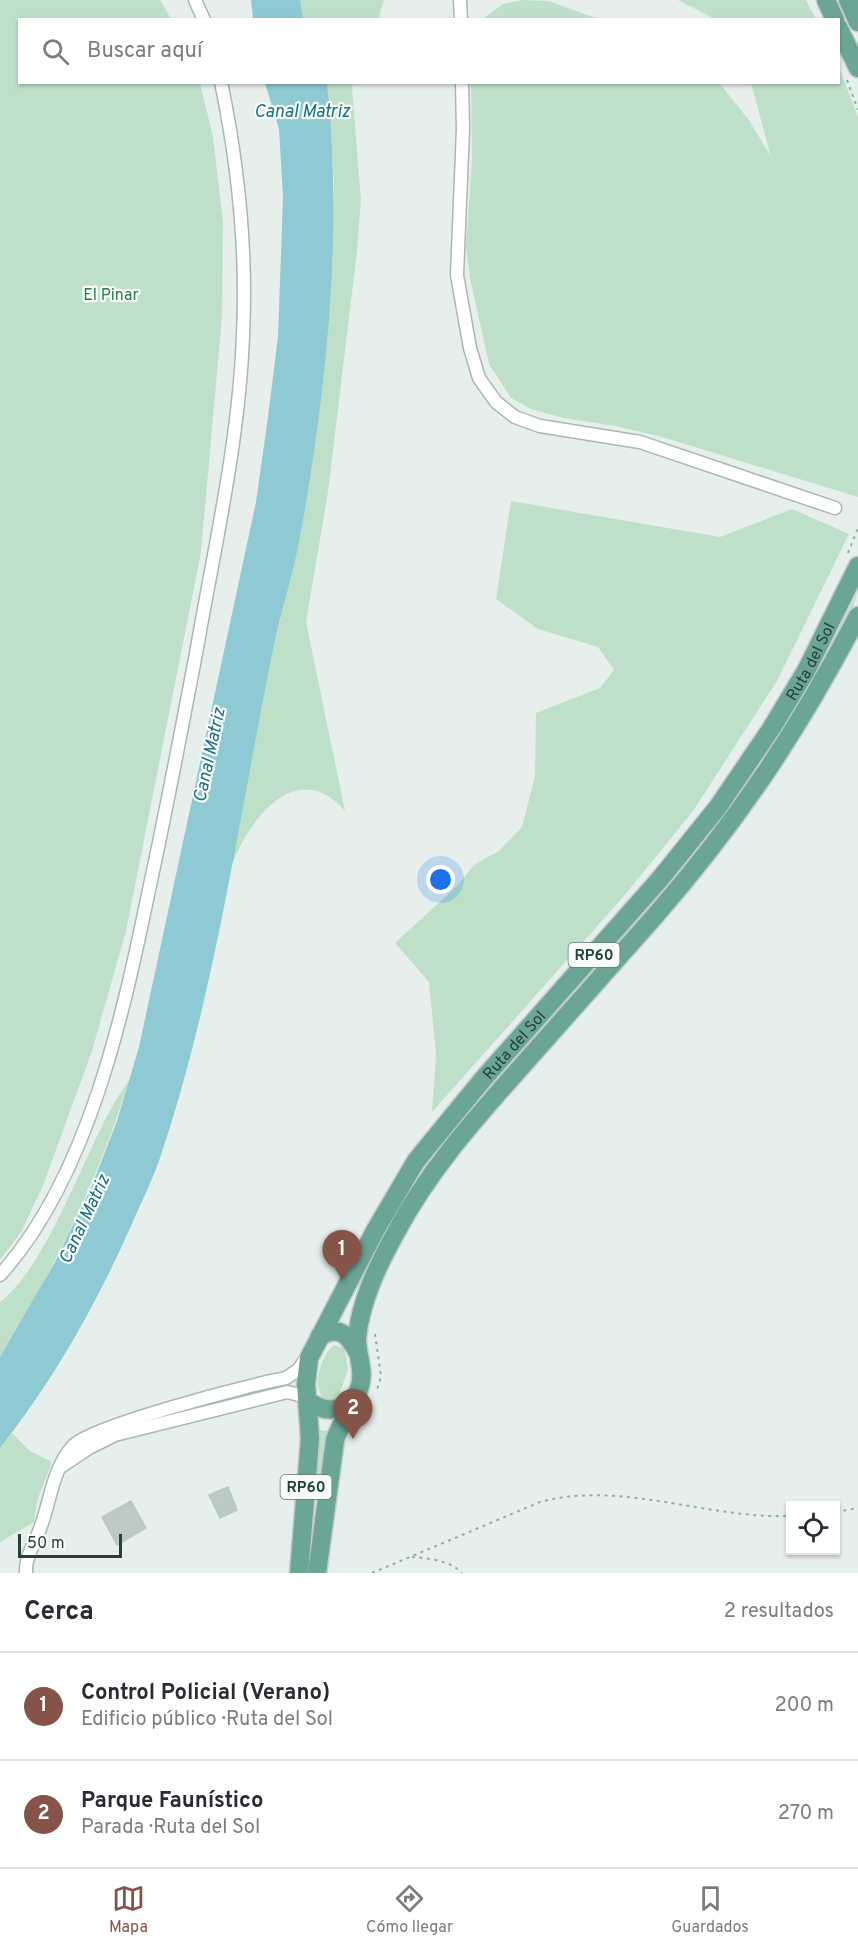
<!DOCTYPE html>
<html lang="es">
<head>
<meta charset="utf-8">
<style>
  :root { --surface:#fff; --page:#f7f7f7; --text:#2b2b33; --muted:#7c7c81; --line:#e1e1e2; --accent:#855347 }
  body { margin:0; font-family:Overpass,sans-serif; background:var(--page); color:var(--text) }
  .controls { position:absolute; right:18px; bottom:18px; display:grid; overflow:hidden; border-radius:0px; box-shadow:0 2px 4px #0004 }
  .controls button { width:54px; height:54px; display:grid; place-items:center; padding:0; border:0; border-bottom:2px solid var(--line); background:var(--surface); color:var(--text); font:30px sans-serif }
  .scale { position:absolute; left:18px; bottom:15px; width:104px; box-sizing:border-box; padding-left:6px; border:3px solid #24423a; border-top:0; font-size:16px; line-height:21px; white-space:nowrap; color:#24423a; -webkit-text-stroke:4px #f7fbf9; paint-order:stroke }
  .you { position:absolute; left:441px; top:880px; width:21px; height:21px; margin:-15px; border:4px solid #fff; border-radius:50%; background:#1a73e8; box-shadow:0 0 0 9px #1a73e833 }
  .badge { display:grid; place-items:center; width:39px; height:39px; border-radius:50%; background:var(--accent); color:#fff; font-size:20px; font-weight:700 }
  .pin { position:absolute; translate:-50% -50px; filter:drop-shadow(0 2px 3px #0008) }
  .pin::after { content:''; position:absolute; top:32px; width:21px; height:18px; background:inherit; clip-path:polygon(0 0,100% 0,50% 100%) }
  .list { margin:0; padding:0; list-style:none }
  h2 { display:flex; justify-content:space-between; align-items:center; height:78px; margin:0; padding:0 24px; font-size:26px }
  h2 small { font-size:20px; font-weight:400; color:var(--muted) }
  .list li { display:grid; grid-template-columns:39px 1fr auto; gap:18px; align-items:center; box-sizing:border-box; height:108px; padding:0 24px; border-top:2px solid var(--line) }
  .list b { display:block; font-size:22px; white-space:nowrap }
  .list p { margin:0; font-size:20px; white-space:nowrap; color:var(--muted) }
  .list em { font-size:20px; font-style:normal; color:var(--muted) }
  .icon { flex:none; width:33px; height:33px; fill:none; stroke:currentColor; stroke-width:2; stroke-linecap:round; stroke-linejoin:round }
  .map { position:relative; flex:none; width:858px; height:1573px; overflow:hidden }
  .search { position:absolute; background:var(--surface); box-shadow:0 2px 4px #0004; left:18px; right:18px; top:18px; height:66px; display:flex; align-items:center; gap:15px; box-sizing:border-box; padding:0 21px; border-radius:0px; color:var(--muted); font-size:22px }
  .sheet { height:294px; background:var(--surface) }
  nav { display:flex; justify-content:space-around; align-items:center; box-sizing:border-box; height:84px; border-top:2px solid var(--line); background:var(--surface); font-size:16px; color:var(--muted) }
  nav a { display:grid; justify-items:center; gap:3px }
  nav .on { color:var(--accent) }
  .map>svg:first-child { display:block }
  .green { fill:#bfe0c8 }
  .water { fill:#8ec9d4 }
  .building { fill:#bbcac4; stroke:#b8c9c2; stroke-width:1.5 }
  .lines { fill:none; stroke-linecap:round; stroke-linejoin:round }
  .street-casing { stroke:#a8b8b2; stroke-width:15 }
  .primary-casing { stroke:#c2cac8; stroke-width:21 }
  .path { stroke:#86b3a5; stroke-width:2; stroke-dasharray:3 4.5; stroke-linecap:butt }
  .street { stroke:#fff; stroke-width:12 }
  .primary { stroke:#6aa596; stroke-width:18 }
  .labels { text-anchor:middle; stroke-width:4.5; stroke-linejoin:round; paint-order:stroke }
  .shield { fill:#f7fbf9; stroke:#637a73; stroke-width:1.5 }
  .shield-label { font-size:15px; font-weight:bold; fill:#24423a }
  .park-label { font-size:16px; fill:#2d7a4b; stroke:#f7fbf9 }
  .street-label { font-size:16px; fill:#24423a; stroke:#f7fbf9 }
  .water-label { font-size:18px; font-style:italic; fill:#1c6f80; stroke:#f7fbf9 }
</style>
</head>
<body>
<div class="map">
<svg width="858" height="1573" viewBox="0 0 858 1573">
  <rect width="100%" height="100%" fill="#e6efeb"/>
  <!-- green -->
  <g class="green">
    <polygon points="0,0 160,0 171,19 20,20 20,82 200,83 213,137 223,222 222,316 201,552 126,931 92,1051 42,1188 21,1232 0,1260"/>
    <polygon points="300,0 384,0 378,20 303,19"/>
    <polygon points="522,0 549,1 598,19 483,19 503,4"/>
    <polygon points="678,0 806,0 816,19 715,19"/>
    <polygon points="839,67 858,117 858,497 659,436 615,426 563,418 531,409 511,398 489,364 470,278 466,246 472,160 471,83 719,83 749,120 771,157 751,83 838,82"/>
    <path d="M327,83H354L352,87L361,201L357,251L328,492L306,622L345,811C294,753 245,825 229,872L273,650L301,534L322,379L332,251L334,182Z"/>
    <polygon points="511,501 720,537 792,509 849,534 777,681 693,811 624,896 432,1112 436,1054 429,982 395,943 457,886 475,864 499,851 522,827 535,776 536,713 600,688 614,670 598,647 538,629 496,599"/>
    <path d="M858,591L852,611L778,742L707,841L616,948L443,1144L409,1192L368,1268L365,1266C384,1231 402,1193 427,1161C485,1085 553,1017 615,945C712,832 792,726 858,591Z"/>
    <path d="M129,1080C99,1179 54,1269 0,1357V1302C43,1269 78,1173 103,1124C110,1109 120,1094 129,1080Z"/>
    <path d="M334,1345L344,1348L348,1369L339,1396L327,1402C310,1389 320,1357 334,1345Z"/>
    <polygon points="319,1430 330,1431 316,1499 315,1498"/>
    <polygon points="12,1433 30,1451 52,1462 37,1501 34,1522 0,1542 0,1448"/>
  </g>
  <!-- water -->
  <g class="water">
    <polygon points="251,0 300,0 303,19 253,19"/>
    <path d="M265,83H327C343,231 327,385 301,532C294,572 281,611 273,650C238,821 215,996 159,1161C151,1183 140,1205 131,1226C96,1305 53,1381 0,1448V1357L55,1262L91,1188L117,1121L139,1047L256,502L268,417L278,337L283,197L279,129Z"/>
  </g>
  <!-- building -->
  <g class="building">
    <polygon points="228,1487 237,1510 220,1518 209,1495"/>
    <polygon points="131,1501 146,1528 117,1545 102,1517"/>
  </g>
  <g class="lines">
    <!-- street casing -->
    <g class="street-casing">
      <g id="street">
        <polyline points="195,0 204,20"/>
        <polyline points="460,0 461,20"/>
        <polyline points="462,82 463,129 457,275 470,348 479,378 496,402 515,417 540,426 640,442 835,508"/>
        <path d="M0,1275C89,1177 124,1011 150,885C167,807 182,727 197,648C215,544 239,442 243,335C247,252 238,164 221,82"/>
        <polyline points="62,1466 89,1448 115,1435 287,1392 307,1397"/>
        <path d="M26,1573C25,1555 36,1542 41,1526C51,1498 53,1468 73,1446C91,1426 253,1384 286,1378L298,1370L308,1356"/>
      </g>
    </g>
    <!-- primary casing -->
    <g class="primary-casing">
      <g id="primary">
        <polyline points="826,0 835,20"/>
        <polyline points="848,0 858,22"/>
        <polyline points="838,27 858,68"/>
        <path d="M320,1336C339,1325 348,1335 357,1351"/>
        <path d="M308,1401C324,1412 337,1413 352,1400"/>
        <path id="s1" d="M299,1573L310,1439L306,1384L309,1358L376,1229L416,1161L484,1078L660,879L718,807L771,729L806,671L858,566"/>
        <path d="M317,1573L335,1440C341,1421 354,1405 360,1386C365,1369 356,1353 357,1337C361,1300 378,1265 395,1234C428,1171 474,1120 521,1067C565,1017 610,967 654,917C738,821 799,729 858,616"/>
      </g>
    </g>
    <!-- path -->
    <g class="path">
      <polyline points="847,80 858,110"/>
      <polyline points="848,553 858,528"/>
      <polyline points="375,1334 381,1376 377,1390"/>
      <polyline points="836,1512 858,1508"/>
      <path d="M412,1557C428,1558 451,1561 462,1573"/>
      <path d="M372,1573L540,1502C621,1480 707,1519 790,1516"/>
    </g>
    <!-- street -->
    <use href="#street" class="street"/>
    <!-- primary -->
    <use href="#primary" class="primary"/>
  </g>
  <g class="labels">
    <!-- shield labels -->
    <g class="shield">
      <rect x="568.5" y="943" width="51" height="24" rx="4.5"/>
      <rect x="280.5" y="1475" width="51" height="24" rx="4.5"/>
    </g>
    <g class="shield-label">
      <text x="594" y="960">RP60</text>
      <text x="306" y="1492">RP60</text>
    </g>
    <!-- park labels -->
    <g class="park-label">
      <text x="111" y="300">El Pinar</text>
    </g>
    <!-- street labels -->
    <g class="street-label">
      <text dy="6" stroke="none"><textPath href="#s1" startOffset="1078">Ruta del Sol</textPath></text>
      <text dy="6" stroke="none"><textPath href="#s1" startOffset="592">Ruta del Sol</textPath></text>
    </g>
    <!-- water labels -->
    <g class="water-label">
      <text x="302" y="117">Canal Matriz</text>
      <text transform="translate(209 755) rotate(-78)" y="6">Canal Matriz</text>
      <text transform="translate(84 1219) rotate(-65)" y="6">Canal Matriz</text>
    </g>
  </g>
</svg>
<div class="controls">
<button><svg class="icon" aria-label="locate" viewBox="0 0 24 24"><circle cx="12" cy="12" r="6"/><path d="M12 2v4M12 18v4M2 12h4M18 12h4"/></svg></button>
</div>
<div class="scale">50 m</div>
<div class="you"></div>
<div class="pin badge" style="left:342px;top:1280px">1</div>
<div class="pin badge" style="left:353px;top:1439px">2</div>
<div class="search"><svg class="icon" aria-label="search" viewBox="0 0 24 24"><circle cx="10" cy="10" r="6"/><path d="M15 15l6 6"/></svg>Buscar aquí</div>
</div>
<section class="sheet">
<h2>Cerca<small>2 resultados</small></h2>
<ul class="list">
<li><span class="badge">1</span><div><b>Control Policial (Verano)</b><p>Edificio público · Ruta del Sol</p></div><em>200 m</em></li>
<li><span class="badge">2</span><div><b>Parque Faunístico</b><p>Parada · Ruta del Sol</p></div><em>270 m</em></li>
</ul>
</section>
<nav>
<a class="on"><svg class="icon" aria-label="map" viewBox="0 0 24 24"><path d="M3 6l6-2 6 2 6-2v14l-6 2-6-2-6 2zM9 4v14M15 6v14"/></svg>Mapa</a>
<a><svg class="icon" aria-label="directions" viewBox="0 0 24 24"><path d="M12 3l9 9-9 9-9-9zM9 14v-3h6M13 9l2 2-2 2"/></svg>Cómo llegar</a>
<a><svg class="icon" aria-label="saved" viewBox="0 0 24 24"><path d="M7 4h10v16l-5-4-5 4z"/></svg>Guardados</a>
</nav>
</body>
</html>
